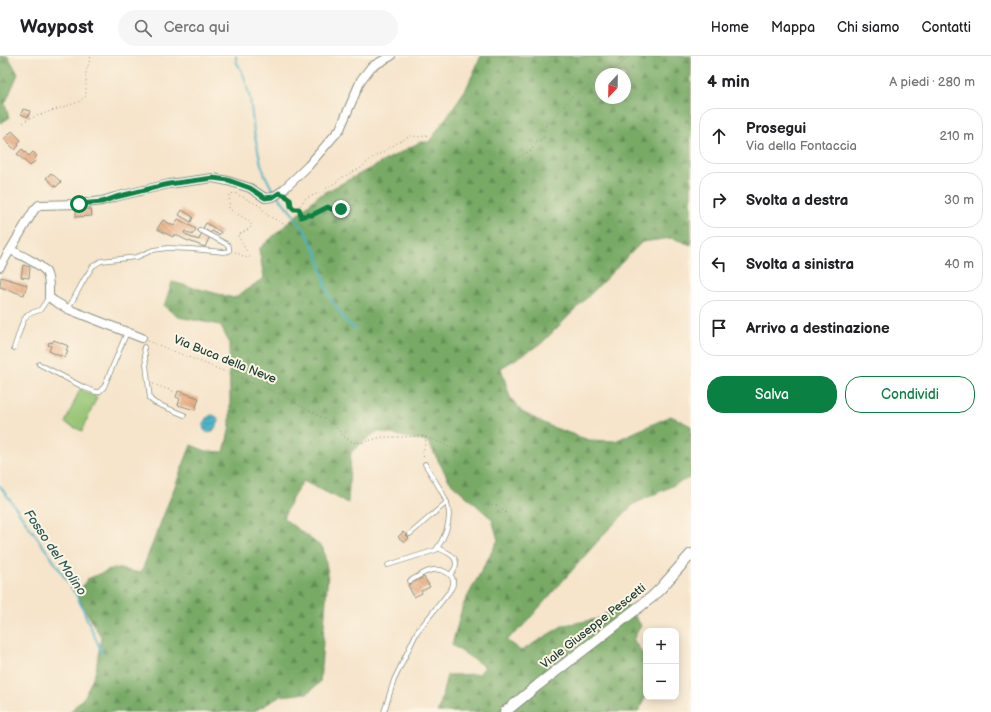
<!DOCTYPE html>
<html lang="it">
<head>
<meta charset="utf-8">
<style>
  :root { --surface:#fff; --page:#f6f6f6; --text:#202124; --muted:#757577; --line:#e0e0e0; --accent:#0b8043 }
  body { margin:0; font-family:"Balsamiq Sans",sans-serif; background:var(--page); color:var(--text) }
  .controls { position:absolute; right:12px; bottom:12px; display:grid; overflow:hidden; border-radius:8px; box-shadow:0 2px 10px #0003 }
  .controls button { width:36px; height:36px; display:grid; place-items:center; padding:0; border:0; border-bottom:1px solid var(--line); background:var(--surface); color:var(--text); font:20px sans-serif }
  .compass { position:absolute; left:595px; top:12px; width:36px; height:36px; border-radius:50%; background:var(--surface); box-shadow:0 2px 10px #0003; rotate:202deg }
  .stop { position:absolute; width:12px; height:12px; margin:-9px; border:3px solid #0b8043; border-radius:50%; background:#fff }
  .stop.end { background:#0b8043; border-color:#fff; box-shadow:0 1px 4px #0008 }
  .list { margin:0; padding:0; list-style:none }
  h2 { display:flex; justify-content:space-between; align-items:center; height:52px; margin:0; padding:0 16px; font-size:17px }
  h2 small { font-size:13px; font-weight:400; color:var(--muted) }
  .list li { display:grid; grid-template-columns:26px 1fr auto; gap:12px; align-items:center; box-sizing:border-box; height:56px; margin:0 8px 8px; padding:0 8px; border:1px solid var(--line); border-radius:16px }
  .list b { display:block; font-size:15px; white-space:nowrap }
  .list p { margin:0; font-size:13px; white-space:nowrap; color:var(--muted) }
  .list em { font-size:13px; font-style:normal; color:var(--muted) }
  .actions { display:flex; gap:8px; padding:12px 16px }
  .actions a { flex:1; padding:9px 0; border:1px solid var(--accent); border-radius:16px; text-align:center; font-size:14px; color:var(--accent) }
  .actions .main { background:var(--accent); color:#fff }
  .icon { flex:none; width:22px; height:22px; fill:none; stroke:currentColor; stroke-width:2; stroke-linecap:round; stroke-linejoin:round }
  .map { position:relative; flex:none; width:691px; height:656px; overflow:hidden }
  header { display:flex; align-items:center; gap:24px; box-sizing:border-box; height:56px; padding:0 20px; background:var(--surface); border-bottom:1px solid var(--line) }
  header strong { font-size:19px }
  nav { display:flex; gap:22px; margin-inline-start:auto; font-size:14px }
  .search { width:280px; height:36px; background:var(--page); display:flex; align-items:center; gap:10px; box-sizing:border-box; padding:0 14px; border-radius:22px; color:var(--muted); font-size:15px }
  main { display:flex }
  aside { flex:1; background:var(--surface) }
  .map>svg:first-child { display:block }
  .green { fill:#96c574; stroke:#5a8154 }
  .forest { fill:url(#forest-firs); stroke:#4c744d; fill-rule:evenodd }
  .water { fill:url(#water-rules); stroke:#34787e }
  .lines { fill:none; stroke-linecap:round; stroke-linejoin:round }
  .stream { stroke:#4ab4c8; stroke-width:2 }
  .building { fill:url(#building-back-hatch) }
  .service-casing { stroke:#8a9080; stroke-width:5.5 }
  .minor-casing { stroke:#8a9080; stroke-width:10 }
  .tertiary-casing { stroke:#8a9080; stroke-width:12 }
  .path { stroke:#8a9080; stroke-width:1; stroke-dasharray:1 3; stroke-linecap:butt }
  .service { stroke:#fff; stroke-width:4 }
  .minor { stroke:#fff; stroke-width:8 }
  .tertiary { stroke:#fff; stroke-width:10 }
  .route { stroke:#0b8043; stroke-width:5 }
  .labels { text-anchor:middle; stroke-width:4; stroke-linejoin:round; paint-order:stroke }
  .street-label { font-size:12px; fill:#1f3d34; stroke:#fcf5e5 }
  .water-label { font-size:13px; font-style:italic; fill:#2a5b59; stroke:#fcf5e5 }
</style>
</head>
<body>
<header>
<strong>Waypost</strong>
<div class="search"><svg class="icon" aria-label="search" viewBox="0 0 24 24"><circle cx="10" cy="10" r="6"/><path d="M15 15l6 6"/></svg>Cerca qui</div>
<nav><a>Home</a><a>Mappa</a><a>Chi siamo</a><a>Contatti</a></nav>
</header>
<main>
<div class="map">
<svg width="691" height="656" viewBox="0 0 691 656">
  <defs>
    <pattern id="forest-firs" width="22" height="20" patternUnits="userSpaceOnUse"><rect width="22" height="20" fill="#78aa66"/><path d="M5 1l3.5 6h-7zM16 11l3.5 6h-7z" fill="#628c55"/></pattern>
    <pattern id="water-rules" width="6" height="5" patternUnits="userSpaceOnUse"><rect width="6" height="5" fill="#4ab4c8"/><path d="M0 2.5h6" fill="none" stroke="#3d94a3"/></pattern>
    <pattern id="building-back-hatch" width="6" height="6" patternUnits="userSpaceOnUse"><rect width="6" height="6" fill="#e9a679"/><path d="M-1 5l2 2M0 0l6 6M5-1l2 2" fill="none" stroke="#bc8864"/></pattern>
  </defs>
  <rect width="100%" height="100%" fill="#fcf5e5"/>
  <filter id="ink" filterUnits="userSpaceOnUse"><feTurbulence type="fractalNoise" baseFrequency=".025" numOctaves="2"/><feDisplacementMap in="SourceGraphic" scale="8" xChannelSelector="R" yChannelSelector="G"/><feConvolveMatrix kernelMatrix="1 2 1 2 8 2 1 2 1" color-interpolation-filters="sRGB"/></filter>
  <filter id="wash" filterUnits="userSpaceOnUse"><feTurbulence type="fractalNoise" baseFrequency=".012" numOctaves="4" result="noise"/><feDisplacementMap in="SourceGraphic" scale="16" xChannelSelector="R" yChannelSelector="G"/><feGaussianBlur stdDeviation="0.9" result="paint"/><feColorMatrix in="noise" values="0 0 0 0 0 0 0 0 0 0 0 0 0 0 0 0 0 1.4 0 .05"/><feComposite in="paint" operator="in"/></filter>
  <g filter="url(#wash)">
    <rect width="100%" height="100%" fill="#f6e4cb"/>
    <!-- green -->
    <polygon class="green" points="80,333 97,341 82,375 65,367"/>
    <!-- forest -->
    <g class="forest">
      <polygon points="0,0 8,0 18,18 5,48 9,62 0,67"/>
      <path d="M481,0H691V189L672,182L642,186L542,287L501,312L510,341L522,356L552,371L589,384L615,385L671,360L691,370V421L634,448L605,477L522,571L506,584L521,595L564,569L598,563L624,545L641,569L633,584L646,602V640L638,656H437L439,653L447,619L479,618L485,611L452,589L463,549L498,484L492,463L450,426L428,386L377,375L351,396L348,447L303,425L293,441L283,462L323,492L328,517L320,626L308,637L281,640L253,656H70L85,640L96,614L101,581L77,540L87,523L115,512L141,517L191,389L206,395L224,396L230,371V343L229,286L220,269L178,261L164,250L172,226L234,242L264,222L259,193L318,140L420,86H429L466,33ZM601,18H625V42H601Z"/>
    </g>
    <!-- water -->
    <path class="water" d="M211,359C215,359 219,362 219,366L213,375L208,377L204,374L203,369L208,361Z"/>
    <g class="lines">
      <!-- stream -->
      <g class="stream">
        <polyline points="236,0 236,5 244,20 250,42 254,76 261,108 265,119 272,133 275,137"/>
        <polyline points="278,140 292,157 305,175 317,197 328,238 345,264 355,273"/>
        <polyline points="0,430 51,501 77,540 102,597"/>
      </g>
    </g>
    <g id="blocks">
      <!-- building -->
      <g class="building">
        <polygon points="23,53 30,55 28,61 21,58"/>
        <polygon points="12,75 21,84 18,87 19,89 15,94 4,83"/>
        <polygon points="22,93 29,100 33,96 37,100 35,102 36,104 30,110 17,98"/>
        <polygon points="51,117 61,126 56,131 46,122"/>
        <polygon points="91,153 92,160 76,161 76,154"/>
        <polygon points="182,154 193,161 191,166 179,159"/>
        <polygon points="178,163 196,173 192,179 185,175 184,177 190,181 199,184 202,176 210,180 205,191 186,184 174,178 173,181 157,173 163,164 174,170"/>
        <polygon points="206,167 221,176 219,179 212,175 210,177 203,172"/>
        <polygon points="23,209 30,211 29,222 21,221"/>
        <polygon points="1,221 27,229 24,239 0,231"/>
        <polygon points="54,284 68,290 66,294 68,295 65,302 60,299 60,300 49,295 51,290 48,289 49,286 52,287"/>
        <polygon points="178,335 199,342 195,354 178,349 180,343 176,341"/>
        <polygon points="403,476 409,482 404,486 398,481"/>
        <polygon points="424,521 430,531 421,535 422,537 414,541 408,529"/>
      </g>
    </g>
  </g>
  <g filter="url(#ink)">
    <use href="#blocks" fill-opacity="0" stroke="#8a9080" stroke-width="1"/>
    <g class="lines">
      <!-- service casing -->
      <g class="service-casing">
        <g id="service">
          <polyline points="68,253 85,222 93,210 101,205 137,201 153,194 168,192 191,193 224,196 229,195 229,191 228,189 200,174"/>
          <polyline points="144,291 150,343 155,347 184,359"/>
          <polyline points="14,292 23,265 28,258 40,254 49,241"/>
          <polyline points="39,308 85,332 96,336 99,336 104,331 127,276"/>
          <polyline points="410,478 447,446"/>
          <path d="M437,492C451,497 464,504 450,519"/>
          <path d="M388,509L436,494C462,456 444,441 425,408"/>
          <path d="M384,656L394,624L417,576L449,536C450,534 453,531 453,528C455,518 441,512 433,514C425,515 417,521 410,525"/>
        </g>
      </g>
      <!-- minor casing -->
      <g class="minor-casing">
        <g id="minor">
          <path d="M11,194C20,199 41,208 46,216C50,223 49,233 49,241L54,245L68,253L142,282"/>
          <polyline points="0,211 34,154 39,149 79,148 102,145 115,141 169,128 213,122 228,125 250,132 265,142 273,141 282,135 308,110 340,73 361,24 371,11 391,0"/>
        </g>
      </g>
      <!-- tertiary casing -->
      <g class="tertiary-casing">
        <polyline id="tertiary" points="505,656 538,629 652,541 661,532 691,498"/>
      </g>
      <!-- path -->
      <g class="path">
        <polyline points="610,18 629,0"/>
        <polyline points="23,67 28,63 51,55 79,46 86,40 86,16 91,0"/>
        <polyline points="287,141 289,143 291,150 294,153 298,153"/>
        <polyline points="301,161 301,158 299,153 301,148 306,142 322,136 328,131 337,126 341,122 361,112 372,102 385,95 397,87 411,80 420,81 427,79 429,79"/>
        <path d="M235,196L247,202L250,201L238,180V179L249,173L252,170C248,161 235,159 229,152L230,138L235,137L260,150L267,159L289,171C296,171 297,165 301,162C302,161 307,160 310,159C316,158 322,154 328,151L331,153H341L354,149H396L420,144L441,137L495,110L508,109L523,98L531,95L537,85L543,83L546,67L558,57L574,38L601,26"/>
        <polyline points="148,285 246,324 281,339 327,364 338,373 343,380 351,385 355,387 364,386 382,381 402,381 421,380 426,381 426,384 423,397 424,403"/>
        <polyline points="153,328 175,336"/>
        <polyline points="426,381 439,386 453,393 457,406 463,412 467,425 470,428 470,433 473,438 486,450 490,450 493,449 498,450 507,458"/>
      </g>
      <!-- service -->
      <use href="#service" class="service"/>
      <!-- minor -->
      <use href="#minor" class="minor"/>
      <!-- tertiary -->
      <use href="#tertiary" class="tertiary"/>
    </g>
  </g>
  <g class="lines" filter="url(#ink)">
    <!-- route -->
    <polyline class="route" points="79,148 102,146 116,141 169,128 213,122 228,124 250,132 265,142 273,141 279,137 284,139 290,143 291,150 294,153 299,153 301,158 301,161 307,159 312,159 328,151 331,153 341,153"/>
  </g>
  <g class="labels">
    <!-- street labels -->
    <g class="street-label">
      <text transform="translate(225 303) rotate(22)" y="4">Via Buca della Neve</text>
      <text transform="translate(593 570) rotate(-38)" y="4">Viale Giuseppe Pescetti</text>
    </g>
    <!-- water labels -->
    <g class="water-label">
      <text transform="translate(56 496) rotate(56)" y="5">Fosso del Molino</text>
    </g>
  </g>
</svg>
<div class="controls">
<button>+</button>
<button>−</button>
</div>
<svg class="compass" viewBox="-18 -18 36 36"><path d="M0-13l5 13h-10z" fill="#e53935"/><path d="M0 13l5-13h-10z" fill="#757577"/></svg>
<div class="stop" style="left:79px;top:148px"></div>
<div class="stop end" style="left:341px;top:153px"></div>
</div>
<aside>
<h2>4 min<small>A piedi · 280 m</small></h2>
<ul class="list">
<li><svg class="icon" aria-label="ahead" viewBox="0 0 24 24"><path d="M12 20V5M6 11l6-6 6 6"/></svg><div><b>Prosegui</b><p>Via della Fontaccia</p></div><em>210 m</em></li>
<li><svg class="icon" aria-label="right" viewBox="0 0 24 24"><path d="M7 20v-9h11M14 6l5 5-5 5"/></svg><div><b>Svolta a destra</b></div><em>30 m</em></li>
<li><svg class="icon" aria-label="left" viewBox="0 0 24 24"><path d="M17 20v-9H6M10 6l-5 5 5 5"/></svg><div><b>Svolta a sinistra</b></div><em>40 m</em></li>
<li><svg class="icon" aria-label="arrive" viewBox="0 0 24 24"><path d="M6 21V4h12l-3 4 3 4H6"/></svg><div><b>Arrivo a destinazione</b></div></li>
</ul>
<div class="actions"><a class="main">Salva</a><a>Condividi</a></div>
</aside>
</main>
</body>
</html>
